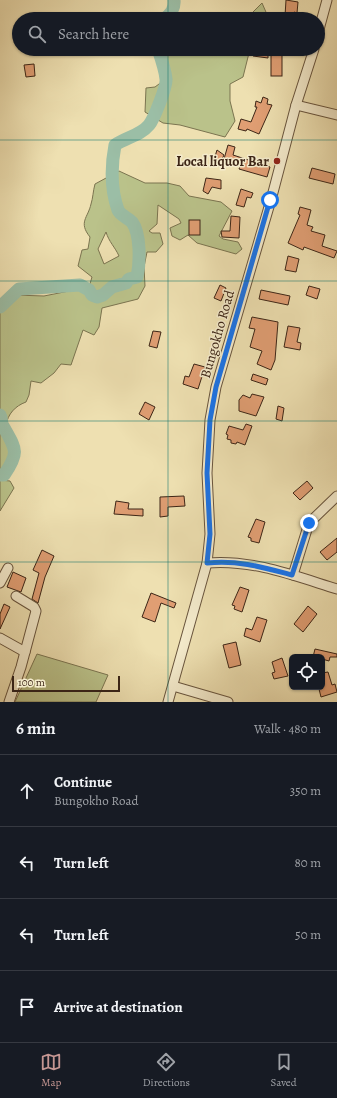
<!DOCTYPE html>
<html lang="en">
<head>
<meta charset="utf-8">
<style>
  :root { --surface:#171b24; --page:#20242c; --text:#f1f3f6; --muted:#9ea1a6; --line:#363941; --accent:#c59692 }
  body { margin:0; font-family:Alegreya,serif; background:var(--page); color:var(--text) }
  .controls { position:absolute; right:12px; bottom:12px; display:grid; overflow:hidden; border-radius:6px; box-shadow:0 1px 3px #0004 }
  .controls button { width:36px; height:36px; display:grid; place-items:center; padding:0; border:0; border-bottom:1px solid var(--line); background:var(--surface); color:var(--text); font:20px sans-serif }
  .scale { position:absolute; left:12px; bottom:10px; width:108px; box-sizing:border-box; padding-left:4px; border:2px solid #3c2516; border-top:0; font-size:11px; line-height:14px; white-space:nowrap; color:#3c2516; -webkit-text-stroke:3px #f4ebcc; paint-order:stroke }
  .stop { position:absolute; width:12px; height:12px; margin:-9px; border:3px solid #1a73e8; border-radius:50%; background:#fff }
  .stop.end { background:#1a73e8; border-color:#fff; box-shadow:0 1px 4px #0008 }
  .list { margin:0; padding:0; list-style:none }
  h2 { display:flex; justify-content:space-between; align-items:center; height:52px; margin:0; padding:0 16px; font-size:17px }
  h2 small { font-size:13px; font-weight:400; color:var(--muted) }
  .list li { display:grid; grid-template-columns:26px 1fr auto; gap:12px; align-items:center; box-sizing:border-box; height:72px; padding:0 16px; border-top:1px solid var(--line) }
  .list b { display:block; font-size:15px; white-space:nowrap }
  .list p { margin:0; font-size:13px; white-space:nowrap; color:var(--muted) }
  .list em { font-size:13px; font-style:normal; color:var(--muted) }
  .icon { flex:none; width:22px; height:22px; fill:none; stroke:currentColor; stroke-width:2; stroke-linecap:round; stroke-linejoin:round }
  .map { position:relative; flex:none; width:337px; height:702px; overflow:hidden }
  .search { position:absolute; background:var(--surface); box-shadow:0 1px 3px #0004; left:12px; right:12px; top:12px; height:44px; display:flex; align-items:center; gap:10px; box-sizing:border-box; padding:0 14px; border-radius:22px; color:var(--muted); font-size:15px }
  .sheet { height:340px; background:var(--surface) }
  nav { display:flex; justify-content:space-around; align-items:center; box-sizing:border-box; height:56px; border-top:1px solid var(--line); background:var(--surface); font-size:11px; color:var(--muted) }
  nav a { display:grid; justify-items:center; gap:2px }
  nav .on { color:var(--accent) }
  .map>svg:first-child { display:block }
  .green { fill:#bac28a; stroke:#7b7450; fill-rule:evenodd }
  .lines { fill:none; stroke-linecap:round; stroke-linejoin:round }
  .river { stroke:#9bbea6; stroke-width:13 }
  .building { fill:#e09e73; stroke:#3c2516 }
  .minor-casing { stroke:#68543d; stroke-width:11 }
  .minor { stroke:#f4ebcc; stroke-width:9 }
  .route { stroke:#1a73e8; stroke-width:5 }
  .grid { fill:none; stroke:#0f766e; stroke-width:1; stroke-opacity:0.55 }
  .poi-dot { fill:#8f2418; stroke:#f4ebcc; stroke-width:1.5 }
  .labels { text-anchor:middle; stroke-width:3; stroke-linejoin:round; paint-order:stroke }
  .poi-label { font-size:14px; font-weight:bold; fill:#3c2516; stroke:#f4ebcc; text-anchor:end }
  .street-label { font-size:14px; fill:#3c2516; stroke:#f4ebcc }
</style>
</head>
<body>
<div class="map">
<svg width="337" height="702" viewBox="0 0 337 702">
  <rect width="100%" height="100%" fill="#eee0b1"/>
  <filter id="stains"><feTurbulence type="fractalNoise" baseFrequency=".005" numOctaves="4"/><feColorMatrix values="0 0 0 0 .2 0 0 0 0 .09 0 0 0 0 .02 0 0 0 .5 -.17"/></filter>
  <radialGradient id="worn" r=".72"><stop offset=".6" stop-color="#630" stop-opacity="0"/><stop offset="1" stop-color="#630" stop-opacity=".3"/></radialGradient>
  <!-- green -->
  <g class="green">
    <polygon points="262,3 269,19 251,19 253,12"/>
    <polygon points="163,49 250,49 243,77 230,84 230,101 235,121 225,137 180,125 163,123 145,112 146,88 155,87 163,81"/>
    <path d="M119,171L145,183H167L180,186L189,196L221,202L232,211L219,236L223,239L238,242L242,249L236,254L197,243L188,235L180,240L172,236L170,228L181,223L179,219L158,205L157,224L149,231L152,233H160L163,244L156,252H147L144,267L145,286L138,299L102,308L99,327L94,335L83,330L71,365L61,364L54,373L41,383L31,381L29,395L26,402C15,406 8,414 6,425C19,444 21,450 11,472L0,473V303L15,295L44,296L89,287L92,277L78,266L82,250L88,249L90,237C78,222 88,218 91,204C93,198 93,191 95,184ZM106,232C109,242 115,247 119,256L104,264L98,249Z"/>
    <polygon points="0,480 10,481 14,488 0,511"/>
    <polygon points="37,654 108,675 96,702 15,702"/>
  </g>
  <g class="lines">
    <!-- river -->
    <g class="river">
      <path d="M164,19C171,14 175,9 174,0"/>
      <path d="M0,307L19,289L80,285L89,290L92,295L97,297L103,295L112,287L126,283L129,279L137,277C140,263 141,234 132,222C128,218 120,215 118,210C111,190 111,166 115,145C125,138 141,135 149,125C154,119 167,86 166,79C165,69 161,58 158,49"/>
      <path d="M0,415C2,418 1,423 3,426C16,449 20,452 4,475H0"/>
    </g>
  </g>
  <!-- building -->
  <g class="building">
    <polygon points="286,0 298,2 297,13 294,12 294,16 285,16"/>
    <polygon points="254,49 268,50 268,58 253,56"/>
    <rect x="271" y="53" width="11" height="23"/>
    <polygon points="34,64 35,76 26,77 24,65"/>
    <polygon points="263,97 268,99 267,104 272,105 259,134 247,129 246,131 238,129 241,119 251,122 257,107 255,107 256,101 261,103"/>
    <polygon points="228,145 235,147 233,155 270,167 267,177 239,169 241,164 224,159"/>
    <polygon points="217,150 224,155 219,166 213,163"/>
    <polygon points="312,168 335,174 333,184 309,178"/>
    <polygon points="206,178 221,180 221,189 212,187 208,194 203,191"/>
    <polygon points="241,189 253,193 251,198 247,197 244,207 236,205"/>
    <polygon points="300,207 311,210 307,225 313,227 311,231 325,235 322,246 337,251 334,258 304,247 303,250 288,243 300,215 298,214"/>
    <polygon points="231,216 240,217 239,238 222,237 221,231 230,231"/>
    <rect x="189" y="220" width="11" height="15"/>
    <polygon points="288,256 299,259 296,272 285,270"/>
    <polygon points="220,285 226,288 221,301 214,298"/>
    <polygon points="309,286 320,289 317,299 306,295"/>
    <polygon points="261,290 290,296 288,305 259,299"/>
    <polygon points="252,317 278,322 275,360 271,370 257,364 262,351 250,347 255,329 249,328"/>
    <polygon points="288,326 300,328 297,342 301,343 300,350 284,347"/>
    <polygon points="153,331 161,332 157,348 149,346"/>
    <polygon points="194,364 205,367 198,389 183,384 185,376 189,377"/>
    <polygon points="253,374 268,379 266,385 251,380"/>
    <polygon points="252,394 264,397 256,416 239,411 239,400 243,395 250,398"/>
    <polygon points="145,402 155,407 149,420 139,414"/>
    <polygon points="278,406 284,408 282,421 276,419"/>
    <polygon points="246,424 252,426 245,445 237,442 236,444 231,443 231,440 227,439 228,435 226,434 229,426 243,430"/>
    <polygon points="307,481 313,488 300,500 293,493"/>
    <polygon points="184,496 185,506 168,507 168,516 160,517 160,497"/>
    <polygon points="116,501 129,503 128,509 143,509 143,516 114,514"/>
    <polygon points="256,519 265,522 259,543 251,541 251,538 248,537"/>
    <polygon points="337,538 337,552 327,560 320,552"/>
    <polygon points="42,550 54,556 45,577 38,603 32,599 39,573 33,570"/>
    <polygon points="13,572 26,578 21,592 7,587"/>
    <polygon points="240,587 249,590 242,612 234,609 235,606 232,605"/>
    <polygon points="151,593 176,603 174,608 161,603 155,622 142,617"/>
    <polygon points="4,604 10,607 0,629 0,614"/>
    <polygon points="308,606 317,614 303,632 294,624"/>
    <polygon points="257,617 267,620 260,642 244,636 246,628 252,630"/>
    <polygon points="236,642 241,665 229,668 223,645"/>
    <polygon points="315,649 337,654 337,657 330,657 329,661 322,659 322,657 313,657"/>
    <polygon points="282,658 288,676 274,679 272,673 275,672 272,662"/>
    <polygon points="328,672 332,685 335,684 337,692 321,697 319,689 322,688 322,673"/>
  </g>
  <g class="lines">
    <!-- minor casing -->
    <g class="minor-casing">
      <g id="minor">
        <polyline points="318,33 327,0"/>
        <polyline points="296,105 337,115"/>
        <path d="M207,563C252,559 295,576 337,589"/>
        <polyline points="293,575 309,523 337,496"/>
        <polyline points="0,583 8,568"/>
        <polyline points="0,638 25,652"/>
        <polyline points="173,686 228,702"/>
        <polyline points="9,702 21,667 36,611 34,607 16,596"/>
        <polyline points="168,702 207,563 210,534 207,473 210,420 216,387 271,200 296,105 314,49"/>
      </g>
    </g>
    <!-- minor -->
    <use href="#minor" class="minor"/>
  </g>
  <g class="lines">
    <!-- route -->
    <path class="route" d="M270,200L216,387L210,420L207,473L210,534L207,563C239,560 262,567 292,575L309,523"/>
  </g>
  <!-- grid -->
  <path class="grid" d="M168,0V19M168,49V702M0,140H337M0,281H337M0,421H337M0,562H337"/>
  <!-- markers -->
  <circle class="poi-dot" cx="277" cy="161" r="4"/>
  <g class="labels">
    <!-- poi labels -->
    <g class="poi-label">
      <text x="269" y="166">Local liquor Bar</text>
    </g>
    <!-- street labels -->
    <g class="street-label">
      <text transform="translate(217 334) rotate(-74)" y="5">Bungokho Road</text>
    </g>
  </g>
  <rect width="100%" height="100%" filter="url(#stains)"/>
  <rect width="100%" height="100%" fill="url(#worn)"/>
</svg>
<div class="controls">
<button><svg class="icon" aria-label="locate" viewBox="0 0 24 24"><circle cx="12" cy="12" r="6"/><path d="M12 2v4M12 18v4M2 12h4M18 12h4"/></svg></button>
</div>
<div class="scale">100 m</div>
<div class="stop" style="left:270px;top:200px"></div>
<div class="stop end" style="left:309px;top:523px"></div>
<div class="search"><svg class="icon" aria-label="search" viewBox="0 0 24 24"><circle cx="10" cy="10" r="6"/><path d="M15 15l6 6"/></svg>Search here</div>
</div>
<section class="sheet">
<h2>6 min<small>Walk · 480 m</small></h2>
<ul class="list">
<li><svg class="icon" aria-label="ahead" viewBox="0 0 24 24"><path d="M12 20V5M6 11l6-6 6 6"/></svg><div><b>Continue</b><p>Bungokho Road</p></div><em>350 m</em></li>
<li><svg class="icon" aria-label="left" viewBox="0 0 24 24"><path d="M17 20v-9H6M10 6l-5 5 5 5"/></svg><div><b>Turn left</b></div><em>80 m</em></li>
<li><svg class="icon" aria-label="left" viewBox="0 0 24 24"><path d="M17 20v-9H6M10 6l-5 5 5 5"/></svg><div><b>Turn left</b></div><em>50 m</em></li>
<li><svg class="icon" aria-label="arrive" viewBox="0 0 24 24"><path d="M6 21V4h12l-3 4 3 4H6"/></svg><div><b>Arrive at destination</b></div></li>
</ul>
</section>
<nav>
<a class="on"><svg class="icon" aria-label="map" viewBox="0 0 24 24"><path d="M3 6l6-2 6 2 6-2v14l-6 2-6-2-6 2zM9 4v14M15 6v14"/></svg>Map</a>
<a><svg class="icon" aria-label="directions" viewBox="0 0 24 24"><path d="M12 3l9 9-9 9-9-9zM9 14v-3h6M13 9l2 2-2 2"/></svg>Directions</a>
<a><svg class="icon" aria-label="saved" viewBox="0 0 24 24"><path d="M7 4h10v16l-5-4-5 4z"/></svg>Saved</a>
</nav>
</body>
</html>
